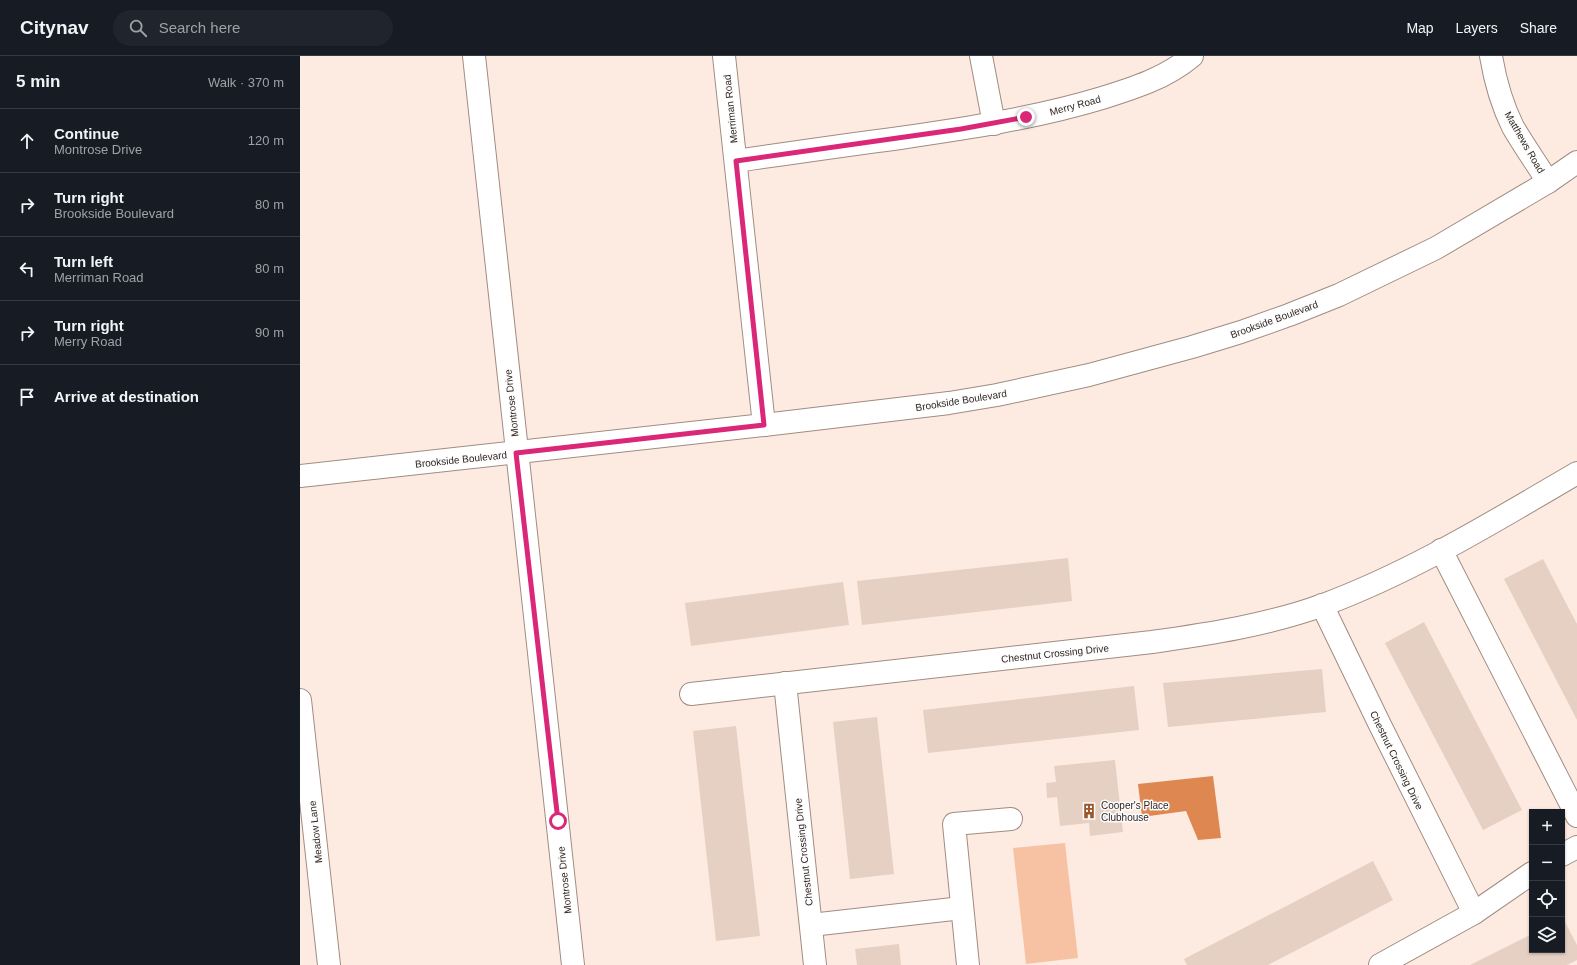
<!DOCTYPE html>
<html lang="en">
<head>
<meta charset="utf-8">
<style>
  :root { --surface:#171b24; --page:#20242c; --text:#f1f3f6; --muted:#9ea1a6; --line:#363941 }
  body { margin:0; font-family:Helvetica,sans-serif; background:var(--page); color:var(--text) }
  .controls { position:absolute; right:12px; bottom:12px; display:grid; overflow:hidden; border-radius:0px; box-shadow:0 1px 3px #0004 }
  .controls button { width:36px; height:36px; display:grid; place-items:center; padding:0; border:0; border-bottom:1px solid var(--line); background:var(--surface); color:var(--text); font:20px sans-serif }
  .stop { position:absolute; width:12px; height:12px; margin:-9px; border:3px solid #db2777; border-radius:50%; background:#fff }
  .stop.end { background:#db2777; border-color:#fff; box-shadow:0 1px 4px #0008 }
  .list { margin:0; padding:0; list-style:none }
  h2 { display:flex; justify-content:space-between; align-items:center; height:52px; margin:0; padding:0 16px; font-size:17px }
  h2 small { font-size:13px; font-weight:400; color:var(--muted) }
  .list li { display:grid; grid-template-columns:26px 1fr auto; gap:12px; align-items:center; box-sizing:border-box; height:64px; padding:0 16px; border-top:1px solid var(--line) }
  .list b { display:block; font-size:15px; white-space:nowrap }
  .list p { margin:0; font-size:13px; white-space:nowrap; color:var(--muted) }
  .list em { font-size:13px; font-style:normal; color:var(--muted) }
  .icon { flex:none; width:22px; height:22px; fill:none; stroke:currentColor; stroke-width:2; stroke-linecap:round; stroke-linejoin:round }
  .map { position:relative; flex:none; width:1277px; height:909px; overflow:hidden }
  header { display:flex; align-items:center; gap:24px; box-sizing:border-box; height:56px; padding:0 20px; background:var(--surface); border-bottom:1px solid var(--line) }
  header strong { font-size:19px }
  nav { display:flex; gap:22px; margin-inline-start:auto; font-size:14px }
  .search { width:280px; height:36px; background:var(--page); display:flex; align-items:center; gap:10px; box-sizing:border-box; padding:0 14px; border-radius:22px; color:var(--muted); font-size:15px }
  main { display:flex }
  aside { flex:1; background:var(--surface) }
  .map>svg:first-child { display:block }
  .green { fill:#f7c2a4 }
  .water { fill:#de8750 }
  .building { fill:#e6d0c3 }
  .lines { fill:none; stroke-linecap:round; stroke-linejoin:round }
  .minor-casing { stroke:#a18c81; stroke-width:24 }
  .minor { stroke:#fff; stroke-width:22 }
  .route { stroke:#db2777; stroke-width:5 }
  .labels { text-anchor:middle; stroke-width:3; stroke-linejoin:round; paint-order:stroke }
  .street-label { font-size:10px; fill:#2f2622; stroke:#fcfcfc }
  .poi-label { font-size:10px; fill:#2f2622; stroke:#fcfcfc; text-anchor:start }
</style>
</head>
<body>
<header>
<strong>Citynav</strong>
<div class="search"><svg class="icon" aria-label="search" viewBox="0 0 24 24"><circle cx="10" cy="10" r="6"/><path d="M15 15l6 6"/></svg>Search here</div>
<nav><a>Map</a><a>Layers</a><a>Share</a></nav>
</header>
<main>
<aside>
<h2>5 min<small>Walk · 370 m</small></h2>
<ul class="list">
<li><svg class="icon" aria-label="ahead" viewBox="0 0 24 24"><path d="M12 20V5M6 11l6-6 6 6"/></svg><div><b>Continue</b><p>Montrose Drive</p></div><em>120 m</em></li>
<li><svg class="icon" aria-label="right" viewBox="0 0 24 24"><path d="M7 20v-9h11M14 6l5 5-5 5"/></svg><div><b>Turn right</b><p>Brookside Boulevard</p></div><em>80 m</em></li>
<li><svg class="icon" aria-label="left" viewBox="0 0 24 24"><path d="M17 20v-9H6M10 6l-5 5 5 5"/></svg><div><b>Turn left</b><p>Merriman Road</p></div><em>80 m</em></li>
<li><svg class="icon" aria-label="right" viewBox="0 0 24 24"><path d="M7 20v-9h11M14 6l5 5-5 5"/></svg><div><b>Turn right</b><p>Merry Road</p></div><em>90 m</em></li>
<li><svg class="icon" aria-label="arrive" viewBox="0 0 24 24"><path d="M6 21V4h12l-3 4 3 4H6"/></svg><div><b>Arrive at destination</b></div></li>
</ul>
</aside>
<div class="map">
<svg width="1277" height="909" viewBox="0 0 1277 909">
  <rect width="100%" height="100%" fill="#fdebe1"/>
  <!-- green -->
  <polygon class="green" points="765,787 778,902 726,908 713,792"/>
  <!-- water -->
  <polygon class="water" points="913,720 921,782 898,784 886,755 842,761 838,728"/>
  <!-- building -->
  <g class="building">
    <polygon points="768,502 772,545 562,569 557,525"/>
    <polygon points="1243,503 1277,568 1277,664 1204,523"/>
    <polygon points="543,526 549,569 391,590 385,547"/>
    <polygon points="1124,566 1222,754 1183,774 1085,587"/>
    <polygon points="1022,613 1026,656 868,671 863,627"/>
    <polygon points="834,630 839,674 628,697 623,654"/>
    <polygon points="577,661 594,818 550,823 533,666"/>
    <polygon points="436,670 460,880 416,885 393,675"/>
    <polygon points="815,704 823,776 790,780 789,767 760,770 757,741 747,742 746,727 756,726 754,710"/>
    <polygon points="1073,805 1093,844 968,909 887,909 884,903"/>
    <polygon points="1262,860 1277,889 1277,904 1267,909 1170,909 1232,878 1232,894 1262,894"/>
    <polygon points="599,888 601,909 557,909 555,893"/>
  </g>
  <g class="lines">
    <!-- minor casing -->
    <g class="minor-casing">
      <g id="minor">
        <polyline points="174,0 273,909"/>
        <polyline points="424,0 464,369"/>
        <polyline points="681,0 694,68"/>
        <path d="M1191,0C1195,24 1202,49 1213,71C1224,90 1237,108 1248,126"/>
        <path d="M436,105C491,97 546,89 600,82C668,72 736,62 802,42C834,32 866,22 892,0"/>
        <polyline points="0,420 464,369 649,347 697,339 789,319 892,291 941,276 989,259 1039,239 1136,192 1248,126 1277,106"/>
        <polyline points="1141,494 1277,760"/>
        <polyline points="1022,549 1080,669 1174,857"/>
        <polyline points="485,627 515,909"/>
        <path d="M391,638L852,586C909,578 968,569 1023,549C1112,516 1195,465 1277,417"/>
        <polyline points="0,644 29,909"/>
        <polyline points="1262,799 1277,791"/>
        <polyline points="511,869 662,852"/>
        <polyline points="668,909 654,768 711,763"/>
        <polyline points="1080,909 1174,857 1232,817"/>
      </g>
    </g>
    <!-- minor -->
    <use href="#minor" class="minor"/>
  </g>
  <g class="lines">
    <!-- route -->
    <polyline class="route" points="258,765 216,397 464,369 436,105 661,73 726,61"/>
  </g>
  <!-- icons -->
  <defs>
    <g id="building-bare" transform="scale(1.2)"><path d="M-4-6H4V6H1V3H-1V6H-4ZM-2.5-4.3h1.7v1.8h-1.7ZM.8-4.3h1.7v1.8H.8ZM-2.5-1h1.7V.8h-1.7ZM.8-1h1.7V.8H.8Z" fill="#9b5629" stroke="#fcfcfc" stroke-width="2.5" paint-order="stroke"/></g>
  </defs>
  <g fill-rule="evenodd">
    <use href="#building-bare" x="789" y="755"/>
  </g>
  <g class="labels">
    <!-- street labels -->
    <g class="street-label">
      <text transform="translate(775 49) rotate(-15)" y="4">Merry Road</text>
      <text transform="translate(430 53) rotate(-96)" y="4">Merriman Road</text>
      <text transform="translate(1225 86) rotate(60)" y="4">Matthews Road</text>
      <text transform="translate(974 263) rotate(-20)" y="4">Brookside Boulevard</text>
      <text transform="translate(661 344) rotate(-9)" y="4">Brookside Boulevard</text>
      <text transform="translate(211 347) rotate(-96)" y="4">Montrose Drive</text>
      <text transform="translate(161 403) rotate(-6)" y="4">Brookside Boulevard</text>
      <text transform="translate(755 597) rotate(-6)" y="4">Chestnut Crossing Drive</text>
      <text transform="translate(1097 704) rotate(64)" y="4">Chestnut Crossing Drive</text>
      <text transform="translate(15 776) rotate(-96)" y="4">Meadow Lane</text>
      <text transform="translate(503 796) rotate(-96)" y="4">Chestnut Crossing Drive</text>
      <text transform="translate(264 824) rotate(-96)" y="4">Montrose Drive</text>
    </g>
    <!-- poi labels -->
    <g class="poi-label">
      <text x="801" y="753">Cooper's Place<tspan x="801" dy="12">Clubhouse</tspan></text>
    </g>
  </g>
</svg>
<div class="controls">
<button>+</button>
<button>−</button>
<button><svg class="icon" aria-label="locate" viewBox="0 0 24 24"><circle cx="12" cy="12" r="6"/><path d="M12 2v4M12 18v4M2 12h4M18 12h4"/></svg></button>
<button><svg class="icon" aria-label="layers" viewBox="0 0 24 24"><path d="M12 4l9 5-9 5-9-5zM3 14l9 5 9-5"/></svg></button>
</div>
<div class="stop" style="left:258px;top:765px"></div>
<div class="stop end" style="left:726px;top:61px"></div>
</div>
</main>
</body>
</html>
